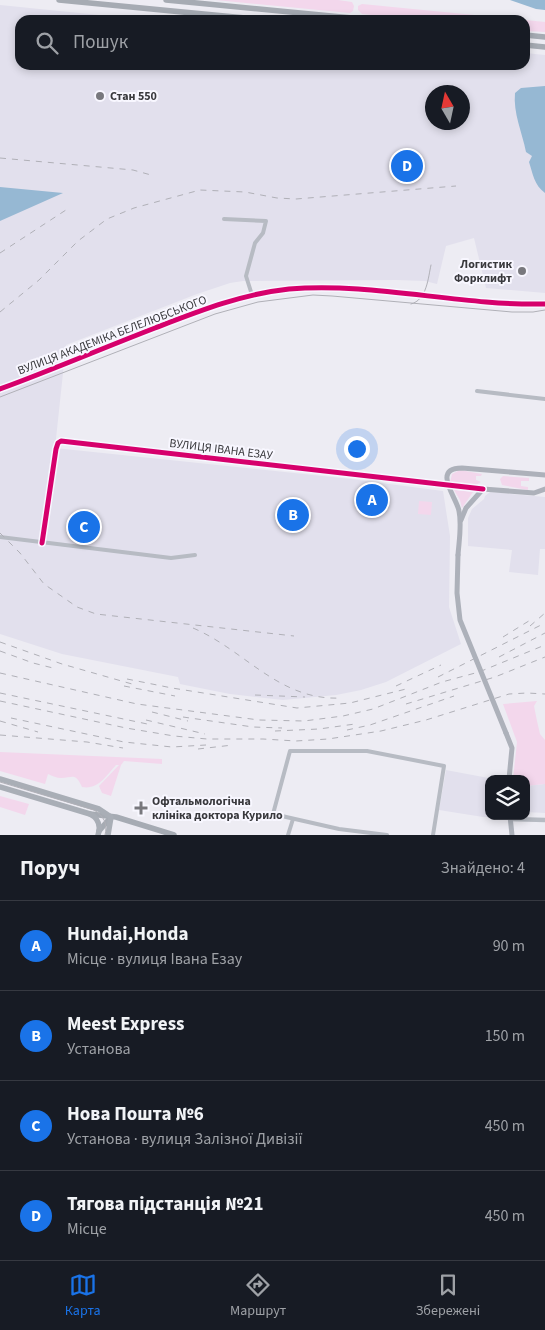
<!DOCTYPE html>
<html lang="uk">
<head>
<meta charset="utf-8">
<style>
  :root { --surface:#171b24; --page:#242831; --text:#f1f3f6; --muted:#9ea1a6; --line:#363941; --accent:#1a73e8 }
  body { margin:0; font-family:"Source Sans 3",sans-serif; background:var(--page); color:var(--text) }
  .controls { position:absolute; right:15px; bottom:15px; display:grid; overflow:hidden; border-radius:10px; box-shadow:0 2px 8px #0003 }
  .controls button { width:45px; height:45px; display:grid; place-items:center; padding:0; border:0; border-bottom:1px solid var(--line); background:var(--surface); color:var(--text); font:25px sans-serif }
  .compass { position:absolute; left:425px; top:85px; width:45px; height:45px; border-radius:50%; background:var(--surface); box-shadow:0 2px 8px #0003; rotate:351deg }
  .you { position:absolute; left:356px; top:448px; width:18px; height:18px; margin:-12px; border:4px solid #fff; border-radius:50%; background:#1a73e8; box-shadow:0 0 0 8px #1a73e833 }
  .badge { display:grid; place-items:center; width:32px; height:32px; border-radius:50%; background:var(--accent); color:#fff; font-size:16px; font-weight:700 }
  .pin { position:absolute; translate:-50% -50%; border:2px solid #fff; box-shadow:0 1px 5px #0006 }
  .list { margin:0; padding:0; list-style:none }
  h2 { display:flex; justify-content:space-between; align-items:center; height:65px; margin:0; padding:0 20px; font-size:21px }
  h2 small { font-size:16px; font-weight:400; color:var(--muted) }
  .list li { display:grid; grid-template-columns:32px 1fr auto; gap:15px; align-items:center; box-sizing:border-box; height:90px; padding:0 20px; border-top:1px solid var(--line) }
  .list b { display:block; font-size:19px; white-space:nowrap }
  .list p { margin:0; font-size:16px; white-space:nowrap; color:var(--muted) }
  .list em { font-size:16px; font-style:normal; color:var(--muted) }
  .icon { flex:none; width:28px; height:28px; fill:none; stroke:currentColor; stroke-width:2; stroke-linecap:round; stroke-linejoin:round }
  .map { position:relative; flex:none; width:545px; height:835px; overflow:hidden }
  .search { position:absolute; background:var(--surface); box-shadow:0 2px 8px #0003; left:15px; right:15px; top:15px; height:55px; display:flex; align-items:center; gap:12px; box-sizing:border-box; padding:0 18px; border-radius:15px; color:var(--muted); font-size:19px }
  .sheet { height:425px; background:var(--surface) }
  nav { display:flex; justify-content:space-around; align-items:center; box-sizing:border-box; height:70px; border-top:1px solid var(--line); background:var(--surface); font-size:14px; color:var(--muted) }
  nav a { display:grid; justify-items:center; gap:2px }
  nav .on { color:var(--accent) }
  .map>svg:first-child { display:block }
  .built { fill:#e2e0ed; fill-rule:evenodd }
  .green { fill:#f3d7ec }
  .water { fill:#96b8d3 }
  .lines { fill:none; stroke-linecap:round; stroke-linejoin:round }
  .minor { stroke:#b7bbc3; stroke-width:4 }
  .tertiary { stroke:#b7bbc3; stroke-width:4.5 }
  .secondary { stroke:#adb1ba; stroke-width:5 }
  .primary { stroke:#a6abb3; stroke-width:5.5 }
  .trunk { stroke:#a9aeb6; stroke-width:5.5 }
  .tram { stroke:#b0b0b7; stroke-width:1 }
  .rail { stroke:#b0b0b7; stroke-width:1; stroke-dasharray:6 6; stroke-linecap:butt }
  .secondary-bridge { stroke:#adb1ba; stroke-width:5 }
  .cycleway-casing { stroke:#f8f7ff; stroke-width:8 }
  .cycleway { stroke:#d6006c; stroke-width:5 }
  .poi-dot { fill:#78787d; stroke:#f8f7ff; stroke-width:2 }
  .labels { text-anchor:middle; stroke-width:4; stroke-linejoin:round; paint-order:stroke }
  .poi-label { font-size:12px; font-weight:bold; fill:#39393d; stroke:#f8f7ff; text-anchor:start }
  .street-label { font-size:12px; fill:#39393d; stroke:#f8f7ff }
</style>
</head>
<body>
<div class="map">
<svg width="545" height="835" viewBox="0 0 545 835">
  <rect width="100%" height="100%" fill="#edecf3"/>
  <!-- built -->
  <g class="built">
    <path d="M0,5L149,20H20V65H525V53L545,55V293L486,288L474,238L446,246L437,284L425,281L396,280L243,281L230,283L197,294L66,345L55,448L351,479L443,491L450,536L449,607L461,644L386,682L361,690L336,695L283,700L230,694L180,684L178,677L62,654L0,634ZM432,92H462V122H432Z"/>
    <polygon points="490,492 545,497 545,549 540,549 538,575 509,572 512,550 468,546 468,518 472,509 484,499 485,496"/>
    <polygon points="446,770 494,779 489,779 489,816 500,817 483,817 439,810"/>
    <polygon points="545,784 545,813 526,812 526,786"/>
  </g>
  <!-- green -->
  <g class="green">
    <polygon points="216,0 338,0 352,2 354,6 353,11 350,13"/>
    <polygon points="362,4 495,17 494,20 420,20 362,14 358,10 358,6"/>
    <polygon points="525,20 545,22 545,32 525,31"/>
    <polygon points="460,470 482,474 481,476 476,476 476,480 481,482 474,486 450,483 452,474"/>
    <polygon points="503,476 529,478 529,481 521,481 521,486 528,487 528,490 502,485 500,479"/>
    <polygon points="454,490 473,492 462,508 460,500"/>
    <polygon points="419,501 432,502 431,515 418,514"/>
    <polygon points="537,701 534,706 537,721 540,734 545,740 545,784 526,786 526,779 513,779 517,742 503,704"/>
    <path d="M0,752L162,759V764L124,761L121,765L111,796L102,793L99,786L119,765H116C106,776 98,790 82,787C75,772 73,778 61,778C57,778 52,776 48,774L45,784L0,771Z"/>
    <polygon points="0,796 29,804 25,815 0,807"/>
  </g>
  <!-- water -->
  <g class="water">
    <polygon points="510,0 545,0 545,10 536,9"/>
    <path d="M545,86V193C534,185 533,174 529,162L532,156L526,152C522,132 513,113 515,93L521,88Z"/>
    <polygon points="0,187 63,193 0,221"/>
  </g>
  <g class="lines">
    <!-- minor -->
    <g class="minor">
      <polyline points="224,219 266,221 263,233 255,243 246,276 252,295"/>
      <polyline points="477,391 545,399"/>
      <polyline points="0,537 171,558 195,555"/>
      <polyline points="42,543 56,449 58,443 61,441 483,489"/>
      <polyline points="288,835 293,819"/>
      <polyline points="387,835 339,829 273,814 290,751 367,751 444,766 433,835"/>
    </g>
    <!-- tertiary -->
    <g class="tertiary">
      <path d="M0,389C52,370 103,348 155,328C199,311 242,294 289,289C374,282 459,306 545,304"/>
      <polyline points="510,819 545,820"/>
    </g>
    <!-- secondary -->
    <g class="secondary">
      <polyline points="461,520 466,508 483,489 534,493 545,489"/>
      <path d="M458,555C459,541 462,525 459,511C457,498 431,468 462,468L545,475"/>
      <polyline points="506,733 512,748 509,779"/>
      <polyline points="510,816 512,835"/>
    </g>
    <!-- primary -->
    <g class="primary">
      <polyline points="59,0 265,20"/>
      <polyline points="166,0 373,20"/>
      <polyline points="525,35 545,37"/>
      <polyline points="525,45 545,47"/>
      <polyline points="90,814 116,817 174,835"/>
      <polyline points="99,831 111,817"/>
    </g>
    <!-- trunk -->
    <g class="trunk">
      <polyline points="0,779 99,809 111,817 108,835"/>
      <path d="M0,787L90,814C98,818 101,826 98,835"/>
    </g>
    <!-- tram -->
    <g class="tram">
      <path d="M411,304C427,300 428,278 431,265"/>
      <polyline points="0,397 215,314 258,302 313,295 332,296 512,312 533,312 545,310"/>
      <path d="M0,782L94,810C104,816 108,824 105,835"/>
    </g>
    <!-- rail -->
    <g class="rail">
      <polyline points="0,158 133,170 151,175"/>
      <polyline points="0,253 69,208"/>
      <polyline points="0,312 39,280 78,241 107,219 134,208 200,190 245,192 277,198 296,199 456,186"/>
      <polyline points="0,533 20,553 44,584 77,607 96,614 294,636"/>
      <polyline points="530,626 545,613"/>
      <path d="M193,628C245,650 279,701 341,698"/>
      <polyline points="503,637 532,619"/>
      <polyline points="0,642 62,664 132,684"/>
      <polyline points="0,651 33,663 57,669"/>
      <polyline points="499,657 545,633"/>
      <polyline points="0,673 137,704 259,720 304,721 343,716 373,709 442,682 479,672 545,645"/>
      <polyline points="438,677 545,623"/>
      <polyline points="127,679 172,688 297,708 350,703 410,688"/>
      <polyline points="124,686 175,696"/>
      <polyline points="396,686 441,665"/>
      <polyline points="0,693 152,725"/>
      <polyline points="255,695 305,697"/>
      <polyline points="0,701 126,728 174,736 207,739 263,739 296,741 328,739 381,731 426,720 509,694 527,693 545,694"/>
      <polyline points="406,704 495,677 545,657"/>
      <polyline points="152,712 188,721"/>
      <polyline points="183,717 253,727 282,728"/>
      <polyline points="11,718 124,742 172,747 206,745"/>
      <polyline points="146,720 205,734"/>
      <polyline points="0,721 38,732"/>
      <polyline points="347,730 370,725 454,696"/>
      <polyline points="275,731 319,729 355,724"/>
      <polyline points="0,735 87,742 123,748"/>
      <polyline points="198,749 233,745"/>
    </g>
    <!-- secondary-bridge -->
    <polyline class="secondary-bridge" points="458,555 457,593 460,620 506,733"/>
    <!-- cycleway casing -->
    <g class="cycleway-casing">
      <g id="cycleway">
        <path d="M0,389C52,370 103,348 155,328C199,311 242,294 289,289C374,282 459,306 545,304"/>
        <polyline points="42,543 56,449 58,443 61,441 483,489"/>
      </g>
    </g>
    <!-- cycleway -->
    <use href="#cycleway" class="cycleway"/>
  </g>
  <!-- markers -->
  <g class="poi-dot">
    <circle cx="100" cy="96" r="5"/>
    <circle cx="522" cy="271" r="5"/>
    <path d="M138.5 800.5h5v5h5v5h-5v5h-5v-5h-5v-5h5z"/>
  </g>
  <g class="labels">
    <!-- poi labels -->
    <g class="poi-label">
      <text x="110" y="100">Стан 550</text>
      <text x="512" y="268" text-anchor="end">Логистик<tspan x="512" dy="14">Форклифт</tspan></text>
      <text x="152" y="805">Офтальмологічна<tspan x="152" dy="14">клініка доктора Курило</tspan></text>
    </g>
    <!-- street labels -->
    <g class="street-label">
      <text transform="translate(112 335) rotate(-21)" y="4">ВУЛИЦЯ АКАДЕМІКА БЕЛЕЛЮБСЬКОГО</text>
      <text transform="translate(221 449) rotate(7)" y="4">ВУЛИЦЯ ІВАНА ЕЗАУ</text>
    </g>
  </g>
</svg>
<div class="controls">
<button><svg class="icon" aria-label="layers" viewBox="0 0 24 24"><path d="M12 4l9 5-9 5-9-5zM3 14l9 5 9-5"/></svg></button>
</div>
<svg class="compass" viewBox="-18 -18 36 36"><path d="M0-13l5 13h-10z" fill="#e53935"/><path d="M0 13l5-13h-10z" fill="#9ea1a6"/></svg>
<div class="you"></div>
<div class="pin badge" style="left:372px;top:500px">A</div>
<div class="pin badge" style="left:293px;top:515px">B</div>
<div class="pin badge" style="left:84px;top:527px">C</div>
<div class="pin badge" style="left:407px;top:166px">D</div>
<div class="search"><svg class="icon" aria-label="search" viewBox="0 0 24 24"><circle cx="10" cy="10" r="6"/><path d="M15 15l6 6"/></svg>Пошук</div>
</div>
<section class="sheet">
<h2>Поруч<small>Знайдено: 4</small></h2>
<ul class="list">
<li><span class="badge">A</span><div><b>Hundai,Honda</b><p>Місце · вулиця Івана Езау</p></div><em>90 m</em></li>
<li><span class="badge">B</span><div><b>Meest Express</b><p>Установа</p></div><em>150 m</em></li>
<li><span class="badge">C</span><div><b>Нова Пошта №6</b><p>Установа · вулиця Залізної Дивізії</p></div><em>450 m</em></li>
<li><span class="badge">D</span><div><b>Тягова пiдстанцiя №21</b><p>Місце</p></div><em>450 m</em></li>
</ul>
</section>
<nav>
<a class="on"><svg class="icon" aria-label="map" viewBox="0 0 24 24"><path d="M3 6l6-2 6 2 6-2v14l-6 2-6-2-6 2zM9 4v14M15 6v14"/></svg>Карта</a>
<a><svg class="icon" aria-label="directions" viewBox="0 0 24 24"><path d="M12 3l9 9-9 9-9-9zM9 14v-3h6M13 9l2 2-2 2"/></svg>Маршрут</a>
<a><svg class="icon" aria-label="saved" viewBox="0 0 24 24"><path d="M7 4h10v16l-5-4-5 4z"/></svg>Збережені</a>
</nav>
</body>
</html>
